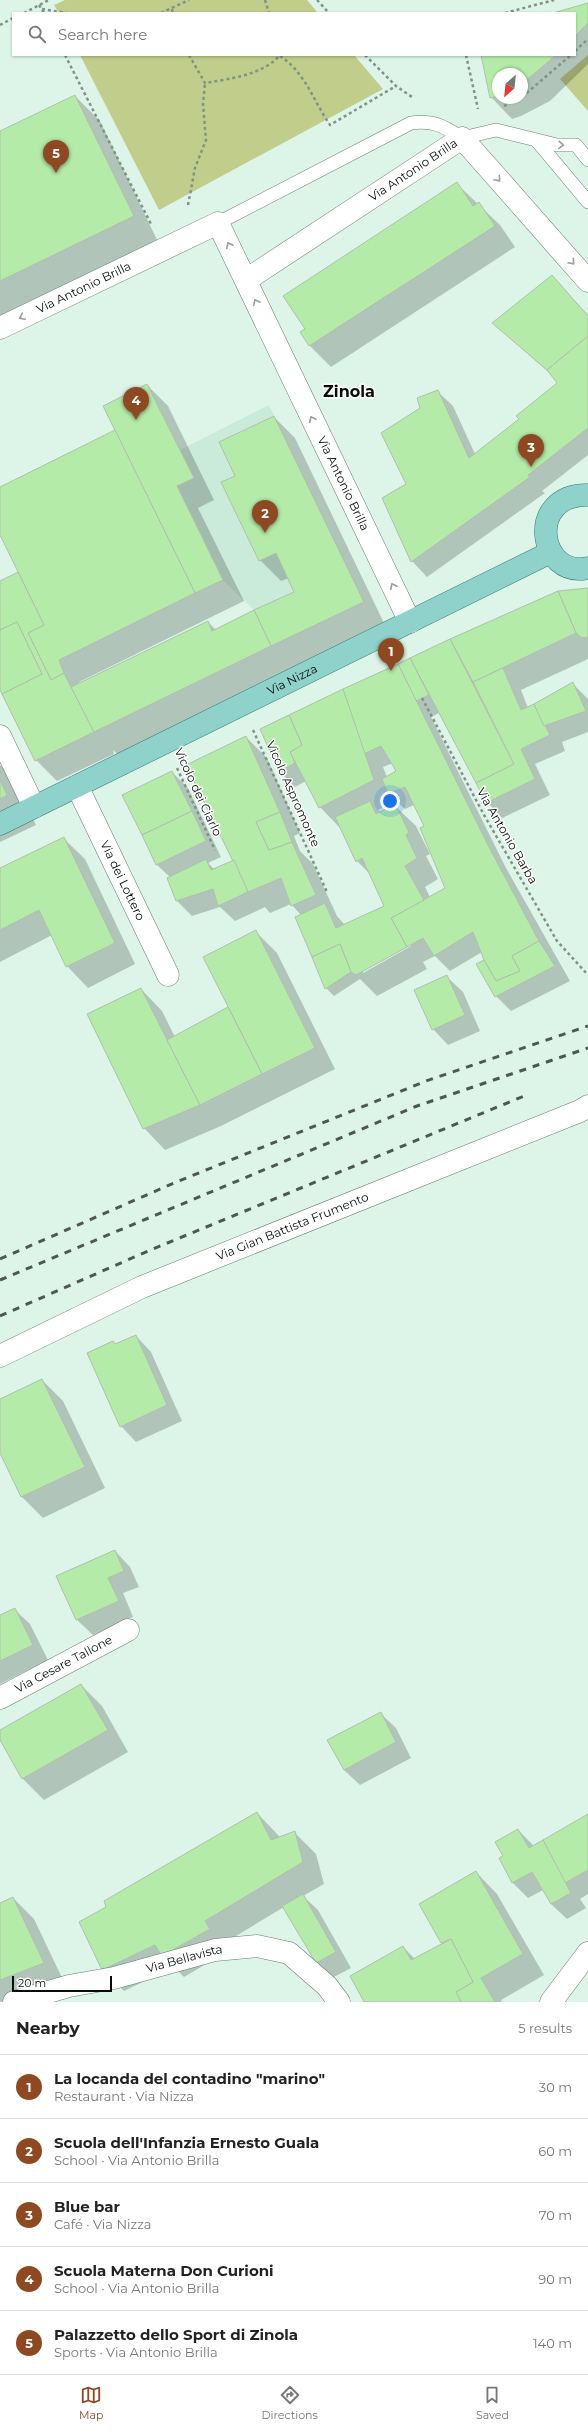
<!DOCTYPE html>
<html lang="en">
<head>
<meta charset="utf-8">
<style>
  :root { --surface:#fff; --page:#f2f2f2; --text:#222; --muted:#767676; --line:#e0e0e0; --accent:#8f4922 }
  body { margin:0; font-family:Montserrat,sans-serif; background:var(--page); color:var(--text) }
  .compass { position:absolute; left:492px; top:68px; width:36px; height:36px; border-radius:50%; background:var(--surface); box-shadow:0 1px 3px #0004; rotate:207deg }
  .scale { position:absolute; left:12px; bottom:10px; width:100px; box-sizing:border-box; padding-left:4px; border:2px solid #060d09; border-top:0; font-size:11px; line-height:14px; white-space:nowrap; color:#060d09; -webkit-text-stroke:3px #fff; paint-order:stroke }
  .you { position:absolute; left:390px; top:801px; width:14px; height:14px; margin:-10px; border:3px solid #fff; border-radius:50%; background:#1a73e8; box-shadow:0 0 0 6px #1a73e833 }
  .badge { display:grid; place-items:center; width:26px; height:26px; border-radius:50%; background:var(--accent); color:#fff; font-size:13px; font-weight:700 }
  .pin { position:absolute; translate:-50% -33px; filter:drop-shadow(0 1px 2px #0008) }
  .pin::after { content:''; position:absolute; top:21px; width:14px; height:12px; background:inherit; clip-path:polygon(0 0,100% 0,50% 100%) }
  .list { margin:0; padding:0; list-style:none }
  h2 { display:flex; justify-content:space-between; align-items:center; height:52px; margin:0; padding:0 16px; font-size:17px }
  h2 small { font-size:13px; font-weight:400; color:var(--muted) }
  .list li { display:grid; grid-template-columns:26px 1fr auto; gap:12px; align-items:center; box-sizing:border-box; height:64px; padding:0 16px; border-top:1px solid var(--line) }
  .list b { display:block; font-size:15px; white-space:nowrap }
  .list p { margin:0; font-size:13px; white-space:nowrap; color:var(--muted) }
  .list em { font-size:13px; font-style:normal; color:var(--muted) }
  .icon { flex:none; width:22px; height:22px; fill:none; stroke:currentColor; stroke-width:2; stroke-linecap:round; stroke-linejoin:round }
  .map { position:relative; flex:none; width:588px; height:2002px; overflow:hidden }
  .search { position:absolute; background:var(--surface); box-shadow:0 1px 3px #0004; left:12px; right:12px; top:12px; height:44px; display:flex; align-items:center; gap:10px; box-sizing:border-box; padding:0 14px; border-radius:0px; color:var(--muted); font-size:15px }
  .sheet { height:372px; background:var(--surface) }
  nav { display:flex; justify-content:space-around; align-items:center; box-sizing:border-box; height:56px; border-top:1px solid var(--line); background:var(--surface); font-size:11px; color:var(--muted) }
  nav a { display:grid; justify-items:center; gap:2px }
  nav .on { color:var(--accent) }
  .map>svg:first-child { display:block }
  .built { fill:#caeada }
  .green { fill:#c1cd8a }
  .shadow { fill:#0003; fill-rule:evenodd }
  .building { fill:#b5eba9; stroke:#b0bfad }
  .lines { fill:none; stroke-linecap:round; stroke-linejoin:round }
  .service-casing { stroke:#667c71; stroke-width:14 }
  .minor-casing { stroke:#667c71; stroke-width:23 }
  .primary-casing { stroke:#2f7970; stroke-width:23 }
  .path { stroke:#819289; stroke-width:2.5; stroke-dasharray:3 3; stroke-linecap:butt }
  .service { stroke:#fff; stroke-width:13 }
  .minor { stroke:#fff; stroke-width:22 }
  .primary { stroke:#8fd1cb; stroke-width:22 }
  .rail { stroke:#4c5851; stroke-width:3; stroke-dasharray:7 7; stroke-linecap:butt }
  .oneway { stroke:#9b9e9d }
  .labels { text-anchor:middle; stroke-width:3; stroke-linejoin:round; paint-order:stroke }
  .street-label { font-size:12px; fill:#060d09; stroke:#fff }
  .district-label { font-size:16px; font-weight:bold; fill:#060d09; stroke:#fff }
</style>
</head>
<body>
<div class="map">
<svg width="588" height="2002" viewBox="0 0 588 2002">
  <rect width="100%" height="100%" fill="#ddf5e8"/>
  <!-- built -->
  <polygon class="built" points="269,405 364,602 271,646 254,610 223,580 177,486 194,478 180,450"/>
  <!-- green -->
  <g class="green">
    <polygon points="65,0 307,0 318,13 59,13 54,5"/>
    <polygon points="80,55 354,55 383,89 159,210"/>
    <polygon points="588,55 588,111 560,79"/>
  </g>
  <!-- shadow -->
  <g class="shadow">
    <path d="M588,4V64L550,101L521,116L512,119L491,97L482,55H575V13H557ZM498,74H522V98H498Z"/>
    <polygon points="75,96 100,121 158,242 0,318 0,132"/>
    <polygon points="457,184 500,225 515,247 331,367 310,346 301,332"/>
    <polygon points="552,276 588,315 588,455 542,491 545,493 427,577 412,561 383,498 407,484 421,409 437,391 453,406 475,454 520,419 558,383 553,376 494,324"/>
    <polygon points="147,385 168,406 214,500 198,508 244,601 79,682 80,684 208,622 216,630 296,592 289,578 281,581 260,560 236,476 274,417 295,438 384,623 124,761 113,750 114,754 57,781 36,760 0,688 0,582 19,573 0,533 0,488 116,431"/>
    <path d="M588,589V659L521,690L528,708L573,684L588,699V732L562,742L565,751L535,764L550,795L502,818L487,802L439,713L431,717L506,868L570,981L511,1011L496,996L482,952L450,971L435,956L423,962L427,969L377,996L360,979L334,996L326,988L301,915L291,904L270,913L265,907L235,921L220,907L192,916L177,901L170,877L157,865L123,795L172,772L188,788L221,857L208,863L215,870L234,861L246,737L267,758L300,833L294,836L300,851L313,864L337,916L345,925L385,906L371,875L357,861L341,829L320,807L306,781L295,787L279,771L261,729L451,640ZM393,763L398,771L387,777L383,767ZM396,801L405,809L414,805L425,827L446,888L430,897L425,887L438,879L426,856L430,854L416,826L394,805L380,813L378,810ZM411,944V946L363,973V970Z"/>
    <polygon points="0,765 13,778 36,825 0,842"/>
    <polygon points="63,838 85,859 135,964 88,988 67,966 52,935 0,962 0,869"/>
    <polygon points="256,932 277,953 335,1069 221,1126 165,1150 144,1128 89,1014 141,989 162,1011 175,1037 230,1007"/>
    <polygon points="447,977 463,992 480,1031 448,1045 433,1029"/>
    <polygon points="136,1336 151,1352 182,1421 136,1442 121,1426"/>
    <polygon points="42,1380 63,1401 105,1488 43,1518 22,1497 0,1451 0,1400"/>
    <polygon points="115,1551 130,1567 139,1587 123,1593 133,1617 93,1635 77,1620 58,1577"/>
    <polygon points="14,1609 30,1624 48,1660 0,1684 0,1616"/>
    <polygon points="81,1685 102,1706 128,1752 44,1800 23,1779 0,1738 0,1731"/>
    <polygon points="380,1713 396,1728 411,1758 360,1785 344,1770"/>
    <polygon points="257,1813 280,1837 294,1832 316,1854 324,1884 303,1896 318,1910 351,1968 332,1978 317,1962 284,1907 226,1942 230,1950 184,1977 174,1967 124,1991 103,1970 107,1907"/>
    <polygon points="588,1815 588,1894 580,1899 586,1908 567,1919 551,1904 543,1890 528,1898 513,1883 500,1858 504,1857 518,1830 534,1846"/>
    <polygon points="476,1872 497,1894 544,1975 501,2000 502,2002 365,2002 403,1947 415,1959 443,1944 420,1904"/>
    <polygon points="13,1898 34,1919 65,1984 0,2002 0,1904"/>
  </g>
  <!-- building -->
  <g class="building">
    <polygon points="588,3 588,23 575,36 575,13 553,13"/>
    <polygon points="481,55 556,55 522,84 522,74 498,74 498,96 490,98"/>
    <polygon points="75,95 134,216 0,281 0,131"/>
    <polygon points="457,182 473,206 479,202 495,226 309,346 300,332 305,329 283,296"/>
    <polygon points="552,275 588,316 588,336 547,370 492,323"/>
    <polygon points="588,336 588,428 528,475 530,477 411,562 382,498 406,484 381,433 420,408 417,398 438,390 469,458 519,419 516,416 557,383 547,370"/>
    <polygon points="147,384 194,478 177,486 223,580 195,593 103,406"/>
    <polygon points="274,416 364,602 271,646 254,610 294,592 276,553 259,561 221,482 235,476 219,442"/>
    <polygon points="115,430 195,593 59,660 64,673 51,680 28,633 44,625 0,535 0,487"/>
    <polygon points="18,572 44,625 28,633 51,680 64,673 94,732 35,761 2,694 42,674 17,622 0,630 0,581"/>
    <polygon points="588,588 588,637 582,638 576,633 558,591"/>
    <polygon points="558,591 576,633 473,682 450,639"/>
    <polygon points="254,610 271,646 94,732 71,687 208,621 212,631"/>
    <polygon points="17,622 42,674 2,694 0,690 0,630"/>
    <polygon points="450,639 514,764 476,783 410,658"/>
    <polygon points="410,658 429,695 416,701 398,664"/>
    <polygon points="398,664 491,851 539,941 512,956 520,971 496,981 484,960 473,932 434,956 423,938 407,947 391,918 445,888 420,828 424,826 405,787 388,794 382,779 396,771 381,746 364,754 343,689"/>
    <polygon points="503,668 521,710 534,704 550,735 521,749 535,779 486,803 476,783 514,764 473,682"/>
    <polygon points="573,682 586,711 544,726 534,704"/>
    <polygon points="343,689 374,780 319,808 290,752 302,745 289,715"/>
    <polygon points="289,715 302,745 290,752 295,763 279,772 260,729"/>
    <polygon points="246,736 280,812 256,822 269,850 292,842 316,895 291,906 281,878 248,892 186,765"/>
    <polygon points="172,771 192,811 142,835 122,795"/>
    <polygon points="0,780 7,795 0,799"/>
    <polygon points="370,801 376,814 395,804 409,832 406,835 417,858 405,866 424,900 391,918 407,947 356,975 351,972 340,944 312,957 295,917 325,903 336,928 384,906 362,858 356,862 335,817"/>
    <polygon points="192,811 206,841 156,865 142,835"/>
    <polygon points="280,812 292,842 269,850 256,822"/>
    <polygon points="64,837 115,943 66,967 39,910 0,930 0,868"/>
    <polygon points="206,859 211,870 234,860 248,892 218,906 213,889 176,901 167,878"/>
    <polygon points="256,930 315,1048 262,1074 203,957"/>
    <polygon points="539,941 555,966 495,997 476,964 484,960 496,981 520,971 512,956"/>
    <polygon points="340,944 351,972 325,989 312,957"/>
    <polygon points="447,975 465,1015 432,1030 414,990"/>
    <polygon points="141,988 200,1105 143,1129 87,1014"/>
    <polygon points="228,1007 262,1074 200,1105 167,1040"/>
    <polygon points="136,1335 167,1405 120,1427 87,1353 113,1341 115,1344"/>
    <polygon points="42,1379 85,1467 21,1497 0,1453 0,1399"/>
    <polygon points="115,1550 124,1571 108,1578 119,1601 76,1620 56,1576"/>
    <polygon points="15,1608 33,1645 0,1661 0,1615"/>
    <polygon points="81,1684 108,1730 22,1779 0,1740 0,1730"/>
    <polygon points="381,1712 396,1742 344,1770 327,1740"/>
    <polygon points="257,1812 271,1840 295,1831 303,1862 205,1921 210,1929 162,1956 155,1945 102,1970 79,1922 106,1907 104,1901"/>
    <polygon points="588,1814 588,1870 565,1883 543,1840"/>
    <polygon points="518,1829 529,1848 543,1840 571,1893 551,1904 532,1872 512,1883 499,1858 503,1856 495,1842"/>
    <polygon points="476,1871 523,1954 481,1978 495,2002 461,2002 456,1992 473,1982 451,1939 441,1943 419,1904"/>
    <polygon points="303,1894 336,1952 316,1963 282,1906"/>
    <polygon points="13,1897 44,1963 0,1980 0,1903"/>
    <polygon points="451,1939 473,1982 456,1992 461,2002 364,2002 350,1976 403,1946 411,1960"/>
  </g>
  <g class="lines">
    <!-- service casing -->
    <g class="service-casing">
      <g id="service">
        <polyline points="537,141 588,202"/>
        <path d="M218,223L411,123C434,120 443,126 462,138L496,130L557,145H576L588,160"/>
      </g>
    </g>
    <!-- minor casing -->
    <g class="minor-casing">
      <g id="minor">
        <path id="s1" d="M246,280L462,138L588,281"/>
        <path id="s2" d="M0,328L218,223L410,622"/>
        <polyline points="0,736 34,807"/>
        <path id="s3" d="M77,786L168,975"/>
        <path id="s4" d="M0,1356L142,1287L580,1111L588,1106"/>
        <path id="s5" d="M0,1698L128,1630"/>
        <path id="s6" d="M14,2002L69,1986L114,1978L215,1950L257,1946L289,1953L327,1986L339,2002"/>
        <polyline points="551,2002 588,1953"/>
      </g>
    </g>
    <!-- primary casing -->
    <g class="primary-casing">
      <g id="primary">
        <path d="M588,495C525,494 539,579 588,568"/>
        <path id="s7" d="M0,824L551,552"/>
      </g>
    </g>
    <!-- path -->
    <g class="path">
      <polyline points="265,0 269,13"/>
      <polyline points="317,0 329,13"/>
      <polyline points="39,5 44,13"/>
      <polyline points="42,9 67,13"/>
      <polyline points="172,9 173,13"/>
      <polyline points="24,13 49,0"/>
      <polyline points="161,13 189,0"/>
      <polyline points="505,13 554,0"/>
      <polyline points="0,25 13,18"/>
      <polyline points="575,51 588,39"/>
      <polyline points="65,55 151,224"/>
      <path d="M189,55L205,83C229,79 263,75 280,55"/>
      <polyline points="365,55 396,86 412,97"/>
      <polyline points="466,55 478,109"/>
      <path d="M280,56C305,72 314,102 330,125L396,86"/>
      <polyline points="522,97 571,55"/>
      <polyline points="504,106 521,98"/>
      <polyline points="188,205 195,168 206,140 203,104 205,83"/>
      <polyline points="422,698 484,815 557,941 588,975"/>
      <polyline points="253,730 327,892"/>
      <polyline points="177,768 215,850"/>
    </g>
    <!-- service -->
    <use href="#service" class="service"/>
    <!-- minor -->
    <use href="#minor" class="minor"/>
    <!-- primary -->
    <use href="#primary" class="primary"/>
    <!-- rail -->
    <g class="rail">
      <polyline points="0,1259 174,1183 426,1081 588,1026"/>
      <polyline points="0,1280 417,1106 588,1048"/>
      <polyline points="0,1316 148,1251 529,1094"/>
    </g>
  </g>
  <!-- one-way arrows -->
  <defs><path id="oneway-chevron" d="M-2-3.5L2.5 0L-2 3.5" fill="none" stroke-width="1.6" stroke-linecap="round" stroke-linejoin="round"/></defs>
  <g class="oneway">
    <use href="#oneway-chevron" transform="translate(561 145) rotate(3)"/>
    <use href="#oneway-chevron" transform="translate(498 179) rotate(49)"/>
    <use href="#oneway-chevron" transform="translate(229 245) rotate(-116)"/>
    <use href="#oneway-chevron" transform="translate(572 262) rotate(49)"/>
    <use href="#oneway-chevron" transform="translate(256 302) rotate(-116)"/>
    <use href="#oneway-chevron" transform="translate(22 317) rotate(154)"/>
    <use href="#oneway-chevron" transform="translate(312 419) rotate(-116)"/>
    <use href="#oneway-chevron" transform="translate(393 586) rotate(-116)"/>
  </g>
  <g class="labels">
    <!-- street labels -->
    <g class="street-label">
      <text dy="4" stroke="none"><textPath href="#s1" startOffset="200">Via Antonio Brilla</textPath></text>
      <text dy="4" stroke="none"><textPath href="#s2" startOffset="93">Via Antonio Brilla</textPath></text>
      <text dy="4" stroke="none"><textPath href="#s2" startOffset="531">Via Antonio Brilla</textPath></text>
      <text dy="4" stroke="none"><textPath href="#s7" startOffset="326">Via Nizza</textPath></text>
      <text transform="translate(198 792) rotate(65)" y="4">Vicolo dei Ciarlo</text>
      <text transform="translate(293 794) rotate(66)" y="4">Vicolo Aspromonte</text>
      <text transform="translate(507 836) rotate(60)" y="4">Via Antonio Barba</text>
      <text dy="4" stroke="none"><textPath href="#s3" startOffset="105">Via dei Lottero</textPath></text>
      <text dy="4" stroke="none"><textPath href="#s4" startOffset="320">Via Gian Battista Frumento</textPath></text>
      <text dy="4" stroke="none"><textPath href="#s5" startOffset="72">Via Cesare Tallone</textPath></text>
      <text dy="4" stroke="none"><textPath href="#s6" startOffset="176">Via Bellavista</textPath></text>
    </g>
    <!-- district labels -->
    <g class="district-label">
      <text x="349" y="397">Zinola</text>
    </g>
  </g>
</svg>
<svg class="compass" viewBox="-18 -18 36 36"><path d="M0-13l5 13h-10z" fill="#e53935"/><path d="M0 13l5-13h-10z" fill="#767676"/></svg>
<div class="scale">20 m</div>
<div class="you"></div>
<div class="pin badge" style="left:391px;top:671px">1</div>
<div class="pin badge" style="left:265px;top:533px">2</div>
<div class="pin badge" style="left:531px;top:467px">3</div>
<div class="pin badge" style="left:136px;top:420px">4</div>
<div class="pin badge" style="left:56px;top:173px">5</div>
<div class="search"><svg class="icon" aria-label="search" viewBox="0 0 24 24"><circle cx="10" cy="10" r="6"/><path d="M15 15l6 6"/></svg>Search here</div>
</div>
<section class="sheet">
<h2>Nearby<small>5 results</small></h2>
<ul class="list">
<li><span class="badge">1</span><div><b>La locanda del contadino &quot;marino&quot;</b><p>Restaurant · Via Nizza</p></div><em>30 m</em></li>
<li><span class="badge">2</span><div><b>Scuola dell'Infanzia Ernesto Guala</b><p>School · Via Antonio Brilla</p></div><em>60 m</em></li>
<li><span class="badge">3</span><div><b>Blue bar</b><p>Café · Via Nizza</p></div><em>70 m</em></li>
<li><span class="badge">4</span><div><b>Scuola Materna Don Curioni</b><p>School · Via Antonio Brilla</p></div><em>90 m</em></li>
<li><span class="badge">5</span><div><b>Palazzetto dello Sport di Zinola</b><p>Sports · Via Antonio Brilla</p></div><em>140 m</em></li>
</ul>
</section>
<nav>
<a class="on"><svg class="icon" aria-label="map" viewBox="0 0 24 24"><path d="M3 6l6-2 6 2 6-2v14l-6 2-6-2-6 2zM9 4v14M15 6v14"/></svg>Map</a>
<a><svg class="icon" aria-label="directions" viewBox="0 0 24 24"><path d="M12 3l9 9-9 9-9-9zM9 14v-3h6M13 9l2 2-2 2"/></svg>Directions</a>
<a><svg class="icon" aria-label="saved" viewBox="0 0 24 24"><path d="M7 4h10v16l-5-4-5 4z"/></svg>Saved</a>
</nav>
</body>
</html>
